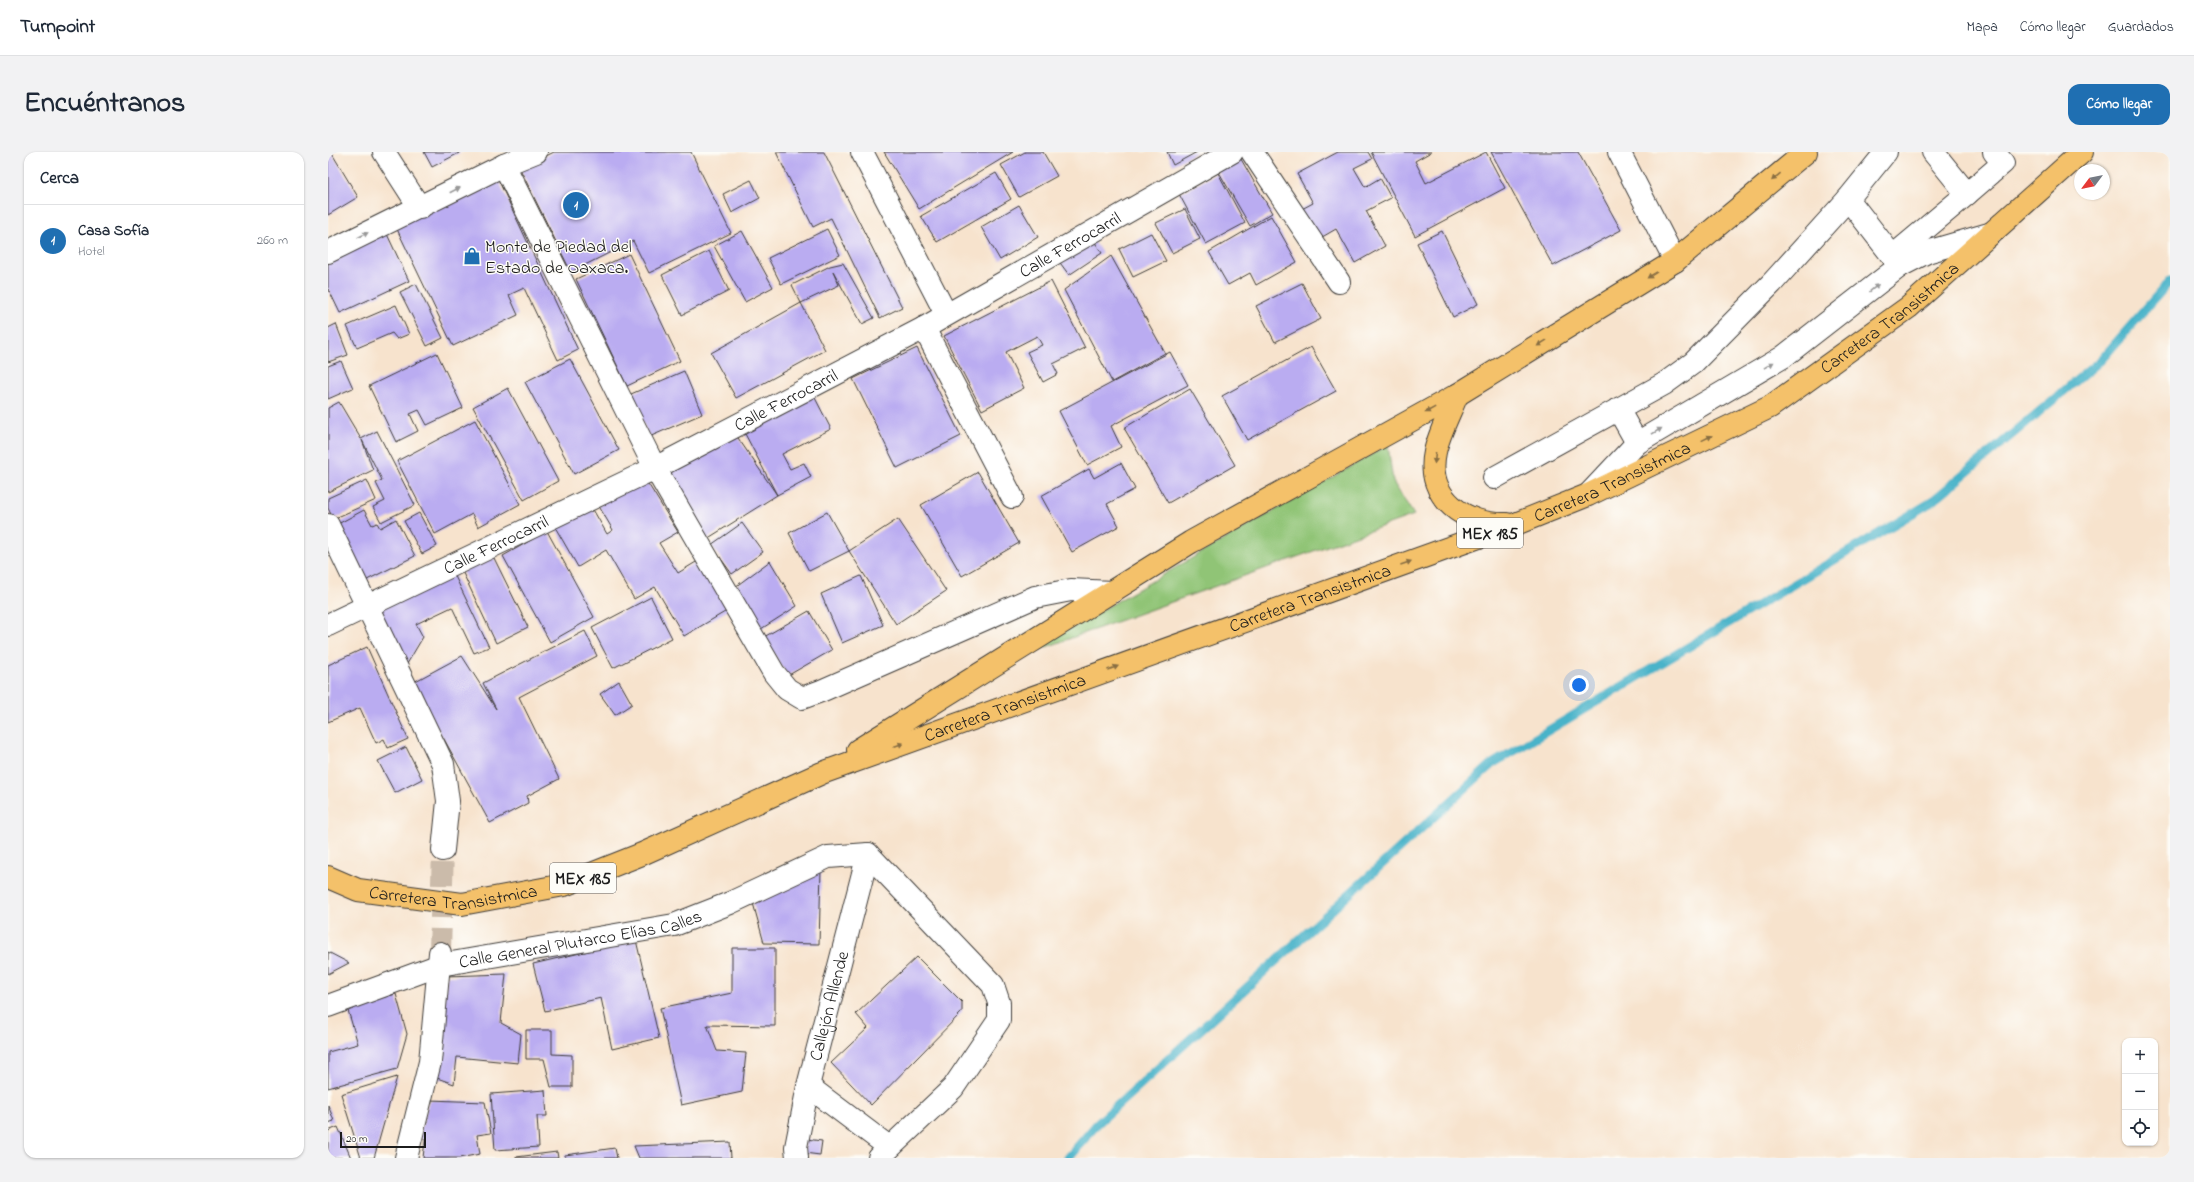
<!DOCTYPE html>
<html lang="es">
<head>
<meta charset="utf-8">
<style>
  :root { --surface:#fff; --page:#f2f2f3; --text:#1f2937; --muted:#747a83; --line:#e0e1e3; --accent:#1f6fb2 }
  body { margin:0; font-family:"Indie Flower",sans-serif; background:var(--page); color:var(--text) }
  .controls { position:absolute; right:12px; bottom:12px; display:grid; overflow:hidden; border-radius:8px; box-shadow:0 1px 3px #0004 }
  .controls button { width:36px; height:36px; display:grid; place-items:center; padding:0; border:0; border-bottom:1px solid var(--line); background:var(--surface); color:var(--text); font:20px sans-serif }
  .compass { position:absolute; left:1746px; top:12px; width:36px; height:36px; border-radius:50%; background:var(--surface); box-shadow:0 1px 3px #0004; rotate:238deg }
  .scale { position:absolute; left:12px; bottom:10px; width:86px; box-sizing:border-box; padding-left:4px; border:2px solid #1c1c1c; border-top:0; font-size:11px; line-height:14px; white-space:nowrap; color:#1c1c1c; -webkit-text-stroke:3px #fdfcf7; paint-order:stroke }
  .you { position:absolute; left:1251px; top:533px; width:14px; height:14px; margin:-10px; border:3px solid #fff; border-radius:50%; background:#1a73e8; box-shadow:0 0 0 6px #1a73e833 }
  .badge { display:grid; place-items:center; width:26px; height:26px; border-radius:50%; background:var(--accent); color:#fff; font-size:13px; font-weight:700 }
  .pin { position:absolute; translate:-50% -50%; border:2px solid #fff; box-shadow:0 1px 4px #0006 }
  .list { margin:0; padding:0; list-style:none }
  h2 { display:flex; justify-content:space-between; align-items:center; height:52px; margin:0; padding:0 16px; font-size:17px }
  h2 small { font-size:13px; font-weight:400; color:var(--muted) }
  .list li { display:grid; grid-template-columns:26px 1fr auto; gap:12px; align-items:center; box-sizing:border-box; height:72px; padding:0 16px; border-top:1px solid var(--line) }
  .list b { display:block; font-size:15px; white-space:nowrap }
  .list p { margin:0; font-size:13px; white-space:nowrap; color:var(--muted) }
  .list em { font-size:13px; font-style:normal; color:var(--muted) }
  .icon { flex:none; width:22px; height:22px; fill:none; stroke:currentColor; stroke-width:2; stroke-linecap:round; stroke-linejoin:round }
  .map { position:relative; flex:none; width:1842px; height:1006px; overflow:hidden; border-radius:12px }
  header { display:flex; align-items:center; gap:24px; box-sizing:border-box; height:56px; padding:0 20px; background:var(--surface); border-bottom:1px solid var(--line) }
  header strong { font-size:19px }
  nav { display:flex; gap:22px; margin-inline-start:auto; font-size:14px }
  .intro { display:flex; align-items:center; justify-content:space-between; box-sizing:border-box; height:96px; padding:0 24px }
  h1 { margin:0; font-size:28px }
  .button { padding:10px 18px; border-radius:12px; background:var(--accent); color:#fff; font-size:14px; font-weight:700 }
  main { display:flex; gap:24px; padding:0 24px }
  aside { flex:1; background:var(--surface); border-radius:12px; box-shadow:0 1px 3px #0004 }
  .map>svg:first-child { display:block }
  .green { fill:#90c476; stroke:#567049 }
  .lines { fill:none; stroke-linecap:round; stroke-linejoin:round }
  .stream { stroke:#4ab3c9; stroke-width:9 }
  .building { fill:#baacf1 }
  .minor-tunnel { stroke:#cbbbaa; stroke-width:22; stroke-dasharray:22 11; stroke-linecap:butt }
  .minor-casing { stroke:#3d3a37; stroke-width:24 }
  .major-casing { stroke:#3d3a37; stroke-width:24 }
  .minor { stroke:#fff; stroke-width:22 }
  .major { stroke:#f4c16a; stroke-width:22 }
  .oneway { fill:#886e43 }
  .oneway2 { fill:#999 }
  .labels { text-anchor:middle; stroke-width:3; stroke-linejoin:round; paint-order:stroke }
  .shield { fill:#fdfcf7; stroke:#605f5e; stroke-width:1 }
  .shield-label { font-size:17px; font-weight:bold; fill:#1c1c1c }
  .street-label { font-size:18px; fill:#1c1c1c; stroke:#fdfcf7 }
  .poi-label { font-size:18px; fill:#1c1c1c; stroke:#fdfcf7; text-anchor:start }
</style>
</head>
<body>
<header>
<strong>Turnpoint</strong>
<nav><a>Mapa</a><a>Cómo llegar</a><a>Guardados</a></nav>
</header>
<div class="intro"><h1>Encuéntranos</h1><a class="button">Cómo llegar</a></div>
<main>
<aside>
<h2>Cerca<small></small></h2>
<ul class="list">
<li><span class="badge">1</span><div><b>Casa Sofía</b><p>Hotel</p></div><em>260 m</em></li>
</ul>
</aside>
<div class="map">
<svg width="1842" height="1006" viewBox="0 0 1842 1006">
  <rect width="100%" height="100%" fill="#fdfcf7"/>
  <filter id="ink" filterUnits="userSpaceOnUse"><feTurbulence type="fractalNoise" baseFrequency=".025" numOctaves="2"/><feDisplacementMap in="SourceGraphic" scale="8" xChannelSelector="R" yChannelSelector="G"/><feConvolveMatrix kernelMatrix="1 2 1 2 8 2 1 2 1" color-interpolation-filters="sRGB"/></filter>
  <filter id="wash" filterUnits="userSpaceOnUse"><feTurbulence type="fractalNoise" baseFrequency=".012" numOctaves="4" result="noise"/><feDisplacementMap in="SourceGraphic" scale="16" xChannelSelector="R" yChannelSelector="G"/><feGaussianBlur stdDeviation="0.9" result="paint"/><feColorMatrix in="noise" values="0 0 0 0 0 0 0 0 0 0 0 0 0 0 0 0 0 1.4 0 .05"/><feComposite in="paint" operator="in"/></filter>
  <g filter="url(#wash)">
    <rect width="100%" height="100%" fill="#f7e3cd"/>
    <!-- green -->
    <polygon class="green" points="1060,293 1065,330 1086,363 696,503"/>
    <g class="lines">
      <!-- stream -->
      <polyline class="stream" points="740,1006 769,972 1164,612 1602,351 1773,208 1842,129"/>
    </g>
    <g id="blocks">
      <!-- building -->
      <g class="building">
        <polygon points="0,0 3,0 30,45 0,63"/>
        <polygon points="96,0 133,0 104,15"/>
        <polygon points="226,0 363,0 403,81 321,121 305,89 243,120 192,17"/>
        <polygon points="448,0 496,0 574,155 552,166 503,66 485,75"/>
        <polygon points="556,0 685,0 591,57"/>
        <polygon points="697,0 715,0 729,24 691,45 673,13"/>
        <polygon points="839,0 869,0 845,13"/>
        <polygon points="1010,0 1040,0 1044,7 1026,16 1037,35 1052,26 1063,46 1038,59 1057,94 1027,111 1008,77 989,88 972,58 985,51 969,22"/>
        <polygon points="1043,0 1103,0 1087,9 1098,31 1158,0 1177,36 1087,84"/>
        <polygon points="1163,0 1250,0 1293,78 1225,114"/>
        <polygon points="910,2 944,61 922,74 888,15"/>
        <polygon points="668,21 683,47 609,90 593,64"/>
        <polygon points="890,21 917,71 878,92 851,42"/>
        <polygon points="169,25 250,198 230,208 196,136 181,143 190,163 125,194 67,73"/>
        <polygon points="423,28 432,46 404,61 395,42"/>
        <polygon points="691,53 710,85 672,108 653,75"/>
        <polygon points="857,57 872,87 844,101 828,71"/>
        <polygon points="943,64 969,110 928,133 922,121 900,133 881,100"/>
        <polygon points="499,77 512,103 453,132 440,106"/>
        <polygon points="414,79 445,135 417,150 386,94"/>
        <polygon points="1114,79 1150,152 1125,165 1089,91"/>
        <polygon points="58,80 81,129 12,161 0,136 0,108"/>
        <polygon points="823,81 838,109 805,125 791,97"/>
        <polygon points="764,86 774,101 741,123 730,108"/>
        <polygon points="381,99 401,139 354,163 334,123"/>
        <polygon points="301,102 352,209 299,234 248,127"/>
        <polygon points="783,104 837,201 784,230 736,138"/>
        <polygon points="515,111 546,166 534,172 505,119 511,133 473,151 464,133 502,114"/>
        <polygon points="723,129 757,196 725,212 730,222 715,230 699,200 714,193 709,184 678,200 696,236 654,258 616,184"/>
        <polygon points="974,131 993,167 947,190 928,154"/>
        <polygon points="88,132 115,186 99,194 72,140"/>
        <polygon points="473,151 497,198 408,246 383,201"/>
        <polygon points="68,153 81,182 69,187 64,181 29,196 19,174"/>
        <polygon points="8,172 20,203 0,210 0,176"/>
        <polygon points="983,195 1008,239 919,288 894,244"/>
        <polygon points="589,196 633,284 569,316 525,227"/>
        <polygon points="842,200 860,233 783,274 793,295 759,313 731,259"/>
        <polygon points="109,201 135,256 99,273 91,258 82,262 90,279 68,290 41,234"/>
        <polygon points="242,207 291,298 246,322 197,230"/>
        <polygon points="13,209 25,236 0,247 0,214"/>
        <polygon points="356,219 374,262 321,285 303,242"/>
        <polygon points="180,236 230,329 196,348 145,255"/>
        <polygon points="862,237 907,313 840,351 796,276"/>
        <polygon points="485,242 503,277 454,302 462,317 476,311 483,325 449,343 415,278"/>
        <polygon points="11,250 33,287 49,279 87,353 53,370 45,355 57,349 48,331 54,328 34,288 45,318 0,340 0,256"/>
        <polygon points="147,268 192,352 150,375 144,362 107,382 69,309"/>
        <polygon points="408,283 449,343 374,390 337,321"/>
        <polygon points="793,311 807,337 779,352 791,374 744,400 713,344 761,317 766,326"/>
        <polygon points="650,320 691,391 634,424 593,353"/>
        <polygon points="39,328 48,348 5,367 0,356 0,346"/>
        <polygon points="319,330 350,380 331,391 350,421 373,407 402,457 356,484 327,435 306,447 278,398 250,415 227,375 263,354 279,382 285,378 269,351"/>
        <polygon points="36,358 44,373 49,371 52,376 68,367 87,404 37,429 8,373"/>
        <polygon points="499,360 521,399 481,419 461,381"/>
        <polygon points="91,361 109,394 94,402 76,369"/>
        <polygon points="570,367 618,439 568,472 521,399"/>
        <polygon points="414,371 435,400 404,422 383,393"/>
        <polygon points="219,379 266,465 222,490 175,404"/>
        <polygon points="165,404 200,475 168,491 134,419"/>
        <polygon points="442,409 469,454 433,477 407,435"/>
        <polygon points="125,420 161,495 146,501 124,455 88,472 95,485 76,517 48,458"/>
        <polygon points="533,424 555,473 514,491 493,442"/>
        <polygon points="323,445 344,486 285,516 264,476"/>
        <polygon points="481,459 504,498 459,524 436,485"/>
        <polygon points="257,479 269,504 191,545 231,627 199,644 200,651 162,671 116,587 82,532 134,504 168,557 155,531"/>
        <polygon points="39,495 80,587 60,596 56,587 48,591 32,556 0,570 0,513"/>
        <polygon points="291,529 304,552 287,563 272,542"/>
        <polygon points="78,595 94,627 67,641 50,609"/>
        <polygon points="493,717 491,792 436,791 425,751"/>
        <polygon points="308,788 331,886 284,897 273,846 217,859 205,812"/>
        <polygon points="404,796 447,796 447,874 379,873 389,899 418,901 414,940 353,953 332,856 404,841"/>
        <polygon points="0,800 21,811 0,822"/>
        <polygon points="589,805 634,850 634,860 543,953 503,911 540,876 528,862"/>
        <polygon points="178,822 173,871 193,882 190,911 129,905 126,932 109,926 119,824"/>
        <polygon points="68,842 79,882 69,917 0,936 0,900 30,892 19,855"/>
        <polygon points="198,878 224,878 224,902 244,903 244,935 223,935 216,907 198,907"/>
        <polygon points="69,925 46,1006 33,1006 13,942"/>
        <polygon points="217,938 219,964 209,964 211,995 167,998 163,942"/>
        <polygon points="101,948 157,950 163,981 149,983 152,1002 131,1006 95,1006 97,988 91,985"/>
        <polygon points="0,953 6,969 0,971"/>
        <polygon points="10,975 23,1006 0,1006 0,979"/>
        <polygon points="478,987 494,989 492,1003 476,1001"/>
        <polygon points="402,990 403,1006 311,1006 306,994"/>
        <polygon points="287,996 289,1006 237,1006 237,1003"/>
        <polygon points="229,1000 230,1006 188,1006 188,1005"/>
      </g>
    </g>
  </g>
  <g filter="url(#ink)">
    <use href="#blocks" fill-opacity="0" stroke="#3d3a37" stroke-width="1"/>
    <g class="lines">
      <!-- minor-tunnel -->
      <polyline class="minor-tunnel" points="112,799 115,698"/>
      <!-- minor casing -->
      <g class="minor-casing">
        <g id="minor">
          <polyline points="56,0 92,56"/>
          <polyline points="534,0 618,162"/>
          <polyline points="924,0 1011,130"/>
          <polyline points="1291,0 1347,109"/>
          <polyline points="176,13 327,316 446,521 459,537 474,546 493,539 707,445 743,438 784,440"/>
          <polyline points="1639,42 1675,11 1666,0"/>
          <polyline points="1520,47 1572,114"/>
          <polyline points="0,100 176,13 208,0"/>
          <polyline points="1565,104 1639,42 1605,0"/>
          <polyline points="596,176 684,345"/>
          <polyline points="1290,257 1309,291"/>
          <polyline points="1166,326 1336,232 1365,211 1444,131 1520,47 1558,0"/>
          <polyline points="1261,342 1309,291 1455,205 1572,114 1599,100 1664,81"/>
          <polyline points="0,373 115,612 120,649 115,698"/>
          <path id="s1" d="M0,473L327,316L596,176L904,0"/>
          <path id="s2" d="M0,854L112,813L346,773L402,751L500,705L540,702L665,833L671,851V868L625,936L551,1006"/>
          <polyline points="480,934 561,995"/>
          <polyline points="78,1006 102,910 112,801"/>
          <path id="s3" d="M469,1006L468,995L480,934L540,702"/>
        </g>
      </g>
      <!-- major casing -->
      <g class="major-casing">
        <g id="major">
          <path d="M1129,243C1122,261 1111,281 1107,300C1097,346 1138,374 1179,372"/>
          <polyline points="530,598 863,390 1129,243 1347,109 1478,0"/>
          <path id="s4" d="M0,725L30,738L134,752L236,733L314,702L494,621L1190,371L1260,343L1442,255L1581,155L1754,0"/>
        </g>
      </g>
      <!-- minor -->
      <use href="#minor" class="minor"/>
      <!-- major -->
      <use href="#major" class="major"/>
    </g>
    <!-- one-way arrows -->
    <defs><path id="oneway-solid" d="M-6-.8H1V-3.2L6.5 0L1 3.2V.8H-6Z"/></defs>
    <g class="oneway">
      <use href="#oneway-solid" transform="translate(1448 25) rotate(140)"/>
      <use href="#oneway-solid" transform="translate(1324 123) rotate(148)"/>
      <use href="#oneway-solid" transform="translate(1214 191) rotate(148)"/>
      <use href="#oneway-solid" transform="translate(1102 258) rotate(151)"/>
      <use href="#oneway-solid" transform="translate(1379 286) rotate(-26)"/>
      <use href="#oneway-solid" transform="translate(1107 306) rotate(96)"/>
      <use href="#oneway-solid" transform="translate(1078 411) rotate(-20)"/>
      <use href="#oneway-solid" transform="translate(785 516) rotate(-20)"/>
      <use href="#oneway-solid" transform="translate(570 593) rotate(-20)"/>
    </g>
    <g class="oneway2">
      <use href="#oneway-solid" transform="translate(127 38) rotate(-27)"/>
      <use href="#oneway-solid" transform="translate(35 83) rotate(-26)"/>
      <use href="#oneway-solid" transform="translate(1546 136) rotate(-39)"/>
      <use href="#oneway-solid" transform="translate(1441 213) rotate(-31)"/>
      <use href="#oneway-solid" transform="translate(1329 279) rotate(-31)"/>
    </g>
  </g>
  <!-- icons -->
  <defs>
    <g id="shop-bare" transform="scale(1.38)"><path d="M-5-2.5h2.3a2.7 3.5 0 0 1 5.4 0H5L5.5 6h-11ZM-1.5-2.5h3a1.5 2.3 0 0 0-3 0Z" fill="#1f6fb2" stroke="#fdfcf7" stroke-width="2.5" paint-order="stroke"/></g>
  </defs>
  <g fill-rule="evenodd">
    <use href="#shop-bare" x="144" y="104"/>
  </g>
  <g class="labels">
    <!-- shield labels -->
    <g class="shield">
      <rect x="1129" y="366" width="66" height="30" rx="3"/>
      <rect x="222" y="711" width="66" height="30" rx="3"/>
    </g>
    <g class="shield-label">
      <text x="1162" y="387">MEX 185</text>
      <text x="255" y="732">MEX 185</text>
    </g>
    <!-- street labels -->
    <g class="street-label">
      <text dy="6" stroke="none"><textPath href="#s1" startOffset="834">Calle Ferrocarril</textPath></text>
      <text dy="6" stroke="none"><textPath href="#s4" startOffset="1689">Carretera Transistmica</textPath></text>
      <text dy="6" stroke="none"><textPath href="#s1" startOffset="510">Calle Ferrocarril</textPath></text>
      <text dy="6" stroke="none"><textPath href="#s4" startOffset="1365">Carretera Transistmica</textPath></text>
      <text dy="6" stroke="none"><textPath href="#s1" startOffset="186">Calle Ferrocarril</textPath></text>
      <text dy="6" stroke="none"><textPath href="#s4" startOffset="1041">Carretera Transistmica</textPath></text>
      <text dy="6" stroke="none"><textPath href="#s4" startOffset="717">Carretera Transistmica</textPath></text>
      <text dy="6" stroke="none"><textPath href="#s4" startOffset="129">Carretera Transistmica</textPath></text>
      <text dy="6" stroke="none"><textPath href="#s2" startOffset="262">Calle General Plutarco Elías Calles</textPath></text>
      <text dy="6" stroke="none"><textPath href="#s3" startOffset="156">Callejón Allende</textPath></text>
    </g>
    <!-- poi labels -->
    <g class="poi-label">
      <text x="157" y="100">Monte de Piedad del<tspan x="157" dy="21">Estado de Oaxaca.</tspan></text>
    </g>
  </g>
</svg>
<div class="controls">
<button>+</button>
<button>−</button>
<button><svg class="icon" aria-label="locate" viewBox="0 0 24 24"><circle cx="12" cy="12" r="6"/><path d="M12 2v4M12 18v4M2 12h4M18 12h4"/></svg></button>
</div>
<svg class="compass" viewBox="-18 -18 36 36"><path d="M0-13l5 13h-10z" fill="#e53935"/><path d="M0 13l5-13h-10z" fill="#747a83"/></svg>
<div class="scale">20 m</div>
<div class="you"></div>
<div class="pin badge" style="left:248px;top:53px">1</div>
</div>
</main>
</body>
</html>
